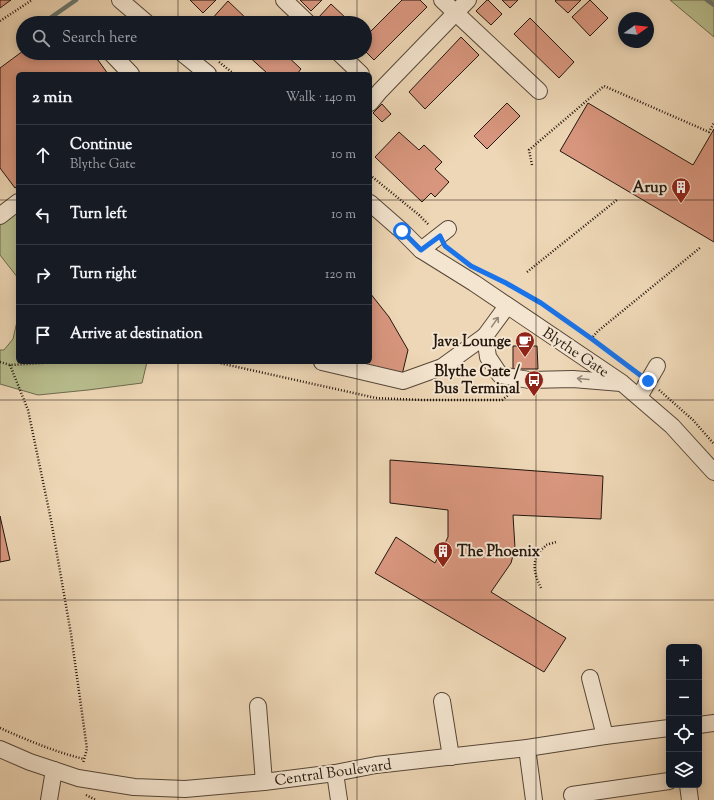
<!DOCTYPE html>
<html lang="en">
<head>
<meta charset="utf-8">
<style>
  :root { --surface:#171b24; --page:#20242c; --text:#f1f3f6; --muted:#9ea1a6; --line:#363941 }
  body { margin:0; font-family:"Sorts Mill Goudy",serif; background:var(--page); color:var(--text) }
  .controls { position:absolute; right:12px; bottom:12px; display:grid; overflow:hidden; border-radius:6px; box-shadow:0 2px 10px #0003 }
  .controls button { width:36px; height:36px; display:grid; place-items:center; padding:0; border:0; border-bottom:1px solid var(--line); background:var(--surface); color:var(--text); font:20px sans-serif }
  .compass { position:absolute; left:618px; top:12px; width:36px; height:36px; border-radius:50%; background:var(--surface); box-shadow:0 2px 10px #0003; rotate:75deg }
  .stop { position:absolute; width:12px; height:12px; margin:-9px; border:3px solid #1a73e8; border-radius:50%; background:#fff }
  .stop.end { background:#1a73e8; border-color:#fff; box-shadow:0 1px 4px #0008 }
  .list { margin:0; padding:0; list-style:none }
  h2 { display:flex; justify-content:space-between; align-items:center; height:52px; margin:0; padding:0 16px; font-size:17px }
  h2 small { font-size:13px; font-weight:400; color:var(--muted) }
  .list li { display:grid; grid-template-columns:26px 1fr auto; gap:12px; align-items:center; box-sizing:border-box; height:60px; padding:0 16px; border-top:1px solid var(--line) }
  .list b { display:block; font-size:15px; white-space:nowrap }
  .list p { margin:0; font-size:13px; white-space:nowrap; color:var(--muted) }
  .list em { font-size:13px; font-style:normal; color:var(--muted) }
  .icon { flex:none; width:22px; height:22px; fill:none; stroke:currentColor; stroke-width:2; stroke-linecap:round; stroke-linejoin:round }
  .map { position:relative; flex:none; width:714px; height:800px; overflow:hidden }
  .search { position:absolute; background:var(--surface); box-shadow:0 2px 10px #0003; left:16px; top:16px; width:356px; height:44px; display:flex; align-items:center; gap:10px; box-sizing:border-box; padding:0 14px; border-radius:22px; color:var(--muted); font-size:15px }
  .panel { position:absolute; background:var(--surface); box-shadow:0 2px 10px #0003; left:16px; top:72px; width:356px; height:292px; border-radius:6px }
  .map>svg:first-child { display:block }
  .green { fill:#b8be8e; stroke:#6e6a4e }
  .lines { fill:none; stroke-linecap:round; stroke-linejoin:round }
  .stream { stroke:#6a786f; stroke-width:4.5 }
  .building { fill:#d8967e; stroke:#23170e }
  .minor-casing { stroke:#564738; stroke-width:18 }
  .path { stroke:#23170e; stroke-width:2.5; stroke-dasharray:1 2; stroke-linecap:butt }
  .minor { stroke:#f4e5d0; stroke-width:16 }
  .oneway { stroke:#968879 }
  .route { stroke:#1a73e8; stroke-width:5 }
  .grid { fill:none; stroke:#23170e; stroke-width:1; stroke-opacity:0.55 }
  .labels { text-anchor:middle; stroke-width:4; stroke-linejoin:round; paint-order:stroke }
  .poi-label { font-size:15px; font-weight:bold; fill:#23170e; stroke:#f4e5d0; text-anchor:end }
  .street-label { font-size:15px; fill:#23170e; stroke:#f4e5d0 }
</style>
</head>
<body>
<div class="map">
<svg width="714" height="800" viewBox="0 0 714 800">
  <rect width="100%" height="100%" fill="#eed7b6"/>
  <filter id="stains"><feTurbulence type="fractalNoise" baseFrequency=".005" numOctaves="4"/><feColorMatrix values="0 0 0 0 .2 0 0 0 0 .09 0 0 0 0 .02 0 0 0 .5 -.17"/></filter>
  <radialGradient id="worn" r=".72"><stop offset=".6" stop-color="#630" stop-opacity="0"/><stop offset="1" stop-color="#630" stop-opacity=".3"/></radialGradient>
  <!-- green -->
  <g class="green">
    <polygon points="670,0 714,0 714,37"/>
    <polygon points="18,211 18,278 0,255 0,225"/>
    <polygon points="18,317 18,362 147,362 142,383 88,390 38,395 0,384 0,350 4,350 13,339"/>
  </g>
  <g class="lines">
    <!-- stream -->
    <g class="stream">
      <polyline points="707,0 714,5"/>
      <polyline points="43,23 76,0"/>
    </g>
  </g>
  <!-- building -->
  <g class="building">
    <polygon points="0,0 11,0 0,8"/>
    <polygon points="190,0 216,0 203,13"/>
    <polygon points="300,0 322,0 311,11"/>
    <polygon points="402,0 420,0 427,7 374,60 365,51 365,37"/>
    <polygon points="487,0 488,0 502,14 491,25 476,11"/>
    <polygon points="502,0 518,0 510,8"/>
    <polygon points="556,0 581,0 568,13 555,1"/>
    <polygon points="590,0 608,18 590,36 572,17"/>
    <polygon points="228,1 251,23 213,23 210,21"/>
    <polygon points="331,4 348,20 345,23 323,23 318,18"/>
    <polygon points="530,18 574,62 559,78 514,34"/>
    <polygon points="461,37 479,55 425,109 409,92"/>
    <polygon points="23,51 23,53 93,53 108,74 18,74 18,186 15,188 0,168 0,68"/>
    <polygon points="245,53 284,53 301,69 297,74 268,74"/>
    <polygon points="507,103 520,116 487,149 474,136"/>
    <polygon points="588,103 693,165 714,129 714,242 560,151"/>
    <polygon points="382,104 391,114 382,122 373,113"/>
    <polygon points="399,132 419,150 424,145 442,162 435,169 449,182 435,197 431,193 422,202 375,157"/>
    <polygon points="370,293 389,317 408,350 402,375 352,362 370,362"/>
    <polygon points="513,346 537,346 538,369 513,369"/>
    <polygon points="390,460 603,476 601,519 513,515 515,548 511,563 491,592 566,638 544,672 375,573 396,537 435,563 448,537 448,510 390,503"/>
    <polygon points="0,516 10,560 0,562"/>
  </g>
  <g class="lines">
    <!-- minor casing -->
    <g class="minor-casing">
      <g id="minor">
        <polyline points="120,0 147,23"/>
        <polyline points="284,0 308,23"/>
        <polyline points="442,0 539,91"/>
        <polyline points="111,53 131,74"/>
        <polyline points="182,53 208,74"/>
        <polyline points="339,53 361,74"/>
        <polyline points="370,103 380,91 468,0"/>
        <polyline points="370,203 402,231 421,250 474,283 622,383 672,426 714,472"/>
        <polyline points="0,216 18,202"/>
        <polyline points="421,250 448,229"/>
        <polyline points="507,306 485,336 488,357 500,375 529,380 573,379 621,383"/>
        <polyline points="322,362 403,381 442,367 485,336"/>
        <polyline points="639,397 657,366"/>
        <polyline points="590,678 605,736"/>
        <polyline points="442,701 451,757"/>
        <polyline points="258,706 264,782"/>
        <polyline points="699,725 714,723"/>
        <polyline points="527,748 534,800"/>
        <polyline points="0,749 30,762 78,778 134,787 185,789 264,782 335,773 376,765 527,748 605,736 669,728"/>
        <polyline points="335,773 339,800"/>
        <polyline points="688,785 690,800"/>
        <polyline points="572,795 669,781"/>
        <polyline points="49,800 54,770"/>
      </g>
    </g>
    <!-- path -->
    <g class="path">
      <polyline points="161,17 169,23"/>
      <polyline points="0,21 32,0"/>
      <polyline points="219,62 234,74"/>
      <polyline points="532,165 529,150 604,86 709,132 714,123"/>
      <polyline points="370,175 419,215 429,225"/>
      <polyline points="527,272 618,199"/>
      <path d="M494,277C518,288 539,302 561,317C586,335 611,353 636,372"/>
      <polyline points="591,339 598,331 701,247"/>
      <polyline points="0,362 10,365 57,362"/>
      <polyline points="215,362 376,398 422,400 502,400 512,392"/>
      <polyline points="10,365 28,410 51,520 71,634 87,749 83,763"/>
      <polyline points="659,390 693,420 714,444"/>
      <path d="M541,588C535,576 530,561 542,549C542,549 546,546 546,545C549,544 553,543 556,542"/>
      <path d="M0,728C27,740 55,752 84,759"/>
      <polyline points="86,795 96,800"/>
    </g>
    <!-- minor -->
    <use href="#minor" class="minor"/>
  </g>
  <!-- one-way arrows -->
  <defs><path id="oneway-shaft" d="M-6 0H5M1.5-3L5.5 0L1.5 3" fill="none" stroke-width="1.6" stroke-linecap="round" stroke-linejoin="round"/></defs>
  <g class="oneway">
    <use href="#oneway-shaft" transform="translate(495 322) rotate(-55)"/>
    <use href="#oneway-shaft" transform="translate(583 379) rotate(-175)"/>
  </g>
  <g class="lines">
    <!-- route -->
    <polyline class="route" points="402,231 421,250 440,236 445,246 471,266 506,283 541,303 592,339 648,381"/>
  </g>
  <!-- grid -->
  <path class="grid" d="M178,0V23M357,0V23M536,0V800M178,53V74M357,53V74M0,200H18M370,200H714M178,362V800M357,362V800M0,400H714M0,600H714"/>
  <!-- icons -->
  <defs>
    <g id="building-pin" transform="scale(1)"><path d="M0 17L-7.5 6A9.5 9.5 0 1 1 7.5 6Z" fill="#8f2418" stroke="#f4e5d0"/><path d="M-4-6H4V6H1V3H-1V6H-4ZM-2.5-4.3h1.7v1.8h-1.7ZM.8-4.3h1.7v1.8H.8ZM-2.5-1h1.7V.8h-1.7ZM.8-1h1.7V.8H.8Z" fill="#fff"/></g>
    <g id="cafe-pin" transform="scale(1)"><path d="M0 17L-7.5 6A9.5 9.5 0 1 1 7.5 6Z" fill="#8f2418" stroke="#f4e5d0"/><path d="M-5.5-4.5H6V0H3Q3 3.5 0 3.5H-2.5Q-5.5 3.5-5.5 0ZM3-3.2v2h1.7v-2ZM-6 4.5H4V6H-6Z" fill="#fff"/></g>
    <g id="bus-pin" transform="scale(1)"><path d="M0 17L-7.5 6A9.5 9.5 0 1 1 7.5 6Z" fill="#8f2418" stroke="#f4e5d0"/><path d="M-5-6H5V4H4V6H2V4H-2V6H-4V4H-5ZM-3.5-4V0h7V-4ZM-3.5 1.2v1.5H-2V1.2ZM2 1.2v1.5H3.5V1.2Z" fill="#fff"/></g>
  </defs>
  <g fill-rule="evenodd">
    <use href="#building-pin" x="681" y="187"/>
    <use href="#cafe-pin" x="525" y="341"/>
    <use href="#bus-pin" x="534" y="380"/>
    <use href="#building-pin" x="443" y="551"/>
  </g>
  <g class="labels">
    <!-- poi labels -->
    <g class="poi-label">
      <text x="667" y="192">Arup</text>
      <text x="511" y="346">Java Lounge</text>
      <text x="520" y="376">Blythe Gate /<tspan x="520" dy="17">Bus Terminal</tspan></text>
      <text x="457" y="556" text-anchor="start">The Phoenix</text>
    </g>
    <!-- street labels -->
    <g class="street-label">
      <text transform="translate(576 352) rotate(34)" y="5">Blythe Gate</text>
      <text transform="translate(333 772) rotate(-8)" y="5">Central Boulevard</text>
    </g>
  </g>
  <rect width="100%" height="100%" filter="url(#stains)"/>
  <rect width="100%" height="100%" fill="url(#worn)"/>
</svg>
<div class="controls">
<button>+</button>
<button>−</button>
<button><svg class="icon" aria-label="locate" viewBox="0 0 24 24"><circle cx="12" cy="12" r="6"/><path d="M12 2v4M12 18v4M2 12h4M18 12h4"/></svg></button>
<button><svg class="icon" aria-label="layers" viewBox="0 0 24 24"><path d="M12 4l9 5-9 5-9-5zM3 14l9 5 9-5"/></svg></button>
</div>
<svg class="compass" viewBox="-18 -18 36 36"><path d="M0-13l5 13h-10z" fill="#e53935"/><path d="M0 13l5-13h-10z" fill="#9ea1a6"/></svg>
<div class="stop" style="left:402px;top:231px"></div>
<div class="stop end" style="left:648px;top:381px"></div>
<div class="search"><svg class="icon" aria-label="search" viewBox="0 0 24 24"><circle cx="10" cy="10" r="6"/><path d="M15 15l6 6"/></svg>Search here</div>
<section class="panel">
<h2>2 min<small>Walk · 140 m</small></h2>
<ul class="list">
<li><svg class="icon" aria-label="ahead" viewBox="0 0 24 24"><path d="M12 20V5M6 11l6-6 6 6"/></svg><div><b>Continue</b><p>Blythe Gate</p></div><em>10 m</em></li>
<li><svg class="icon" aria-label="left" viewBox="0 0 24 24"><path d="M17 20v-9H6M10 6l-5 5 5 5"/></svg><div><b>Turn left</b></div><em>10 m</em></li>
<li><svg class="icon" aria-label="right" viewBox="0 0 24 24"><path d="M7 20v-9h11M14 6l5 5-5 5"/></svg><div><b>Turn right</b></div><em>120 m</em></li>
<li><svg class="icon" aria-label="arrive" viewBox="0 0 24 24"><path d="M6 21V4h12l-3 4 3 4H6"/></svg><div><b>Arrive at destination</b></div></li>
</ul>
</section>
</div>
</body>
</html>
